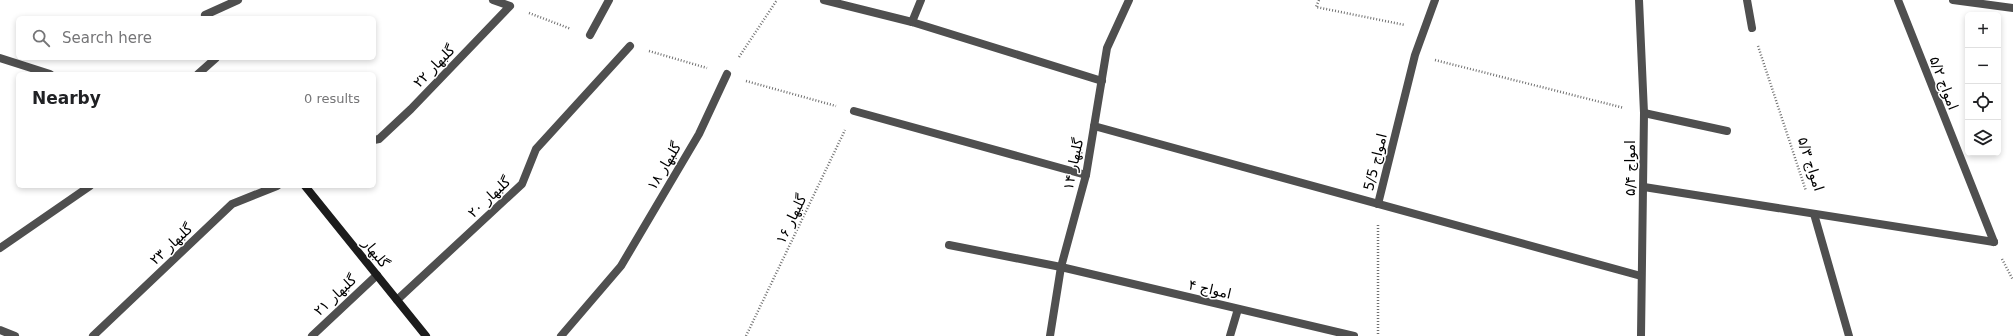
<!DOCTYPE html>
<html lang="en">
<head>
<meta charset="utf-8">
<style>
  :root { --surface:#fff; --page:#f6f6f6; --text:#202124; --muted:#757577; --line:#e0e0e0 }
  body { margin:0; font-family:"DejaVu Sans","Noto Sans Arabic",sans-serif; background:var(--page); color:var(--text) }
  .controls { position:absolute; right:12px; top:12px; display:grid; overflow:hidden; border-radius:6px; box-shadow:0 2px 6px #0003 }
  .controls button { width:36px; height:36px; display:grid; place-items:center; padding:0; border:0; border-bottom:1px solid var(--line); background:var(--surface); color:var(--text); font:20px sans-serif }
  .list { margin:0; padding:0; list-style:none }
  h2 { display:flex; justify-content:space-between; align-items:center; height:52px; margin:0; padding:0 16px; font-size:17px }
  h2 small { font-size:13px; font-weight:400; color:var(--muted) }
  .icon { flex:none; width:22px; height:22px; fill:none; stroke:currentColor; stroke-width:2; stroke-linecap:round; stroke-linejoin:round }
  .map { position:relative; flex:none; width:2013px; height:336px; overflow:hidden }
  .search { position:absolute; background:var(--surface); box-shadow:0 2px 6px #0003; left:16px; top:16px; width:360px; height:44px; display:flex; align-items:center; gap:10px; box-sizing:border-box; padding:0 14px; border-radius:6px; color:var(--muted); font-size:15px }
  .panel { position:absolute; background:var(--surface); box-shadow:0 2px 6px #0003; left:16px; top:72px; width:360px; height:116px; border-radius:6px }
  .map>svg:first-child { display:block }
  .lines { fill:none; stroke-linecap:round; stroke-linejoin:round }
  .path { stroke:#717171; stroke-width:2.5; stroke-dasharray:1 2; stroke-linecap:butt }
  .lane { stroke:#4f4f4f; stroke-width:8 }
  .street { stroke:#4f4f4f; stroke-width:8 }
  .secondary { stroke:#1c1c1c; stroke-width:8 }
  .labels { text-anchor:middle; stroke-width:3; stroke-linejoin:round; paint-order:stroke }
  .street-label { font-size:14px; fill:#000; stroke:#fff }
</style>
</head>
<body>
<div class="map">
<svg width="2013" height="336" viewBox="0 0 2013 336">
  <rect width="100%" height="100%" fill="#fff"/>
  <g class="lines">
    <!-- path -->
    <g class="path">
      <polyline points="1319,0 1316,7 1405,25"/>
      <polyline points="529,13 571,29"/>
      <polyline points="1758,46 1806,191"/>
      <polyline points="649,51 707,68"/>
      <polyline points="739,57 777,0"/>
      <polyline points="1435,60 1624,108"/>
      <polyline points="746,81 836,106"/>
      <polyline points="1378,225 1378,336"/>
      <polyline points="2002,259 2013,280"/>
      <polyline points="746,336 845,130"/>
    </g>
    <!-- lane -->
    <g class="lane">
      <polyline points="1644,113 1727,131"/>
      <polyline points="949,245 1061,267"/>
    </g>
    <!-- street -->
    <g class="street">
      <polyline points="824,0 912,22 1102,81"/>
      <polyline points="1639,0 1644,113 1641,336"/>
      <polyline points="1747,0 1752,28"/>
      <polyline points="1898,0 1994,242"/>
      <polyline points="1953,0 2013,8"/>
      <polyline points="209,18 205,15 238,0"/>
      <polyline points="912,22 921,0"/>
      <polyline points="590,35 609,0"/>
      <polyline points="0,58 50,74"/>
      <polyline points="198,74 216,58"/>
      <polyline points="854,111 1086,175"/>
      <polyline points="1094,126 1641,276"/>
      <polyline points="374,140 379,139 411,109 510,6 493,0"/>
      <polyline points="1644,187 1994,242"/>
      <polyline points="1378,204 1415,55 1435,0"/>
      <polyline points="1814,214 1849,336"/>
      <polyline points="0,248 90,186"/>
      <polyline points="1061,267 1354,336"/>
      <polyline points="397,300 522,184 536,149 630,46"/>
      <polyline points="0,330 15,336"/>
      <polyline points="93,336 232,204 277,186"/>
      <polyline points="312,336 377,275"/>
      <polyline points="561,336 621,266 699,134 727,74"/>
      <polyline points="1050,336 1061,267 1086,175 1107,48 1129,0"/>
      <polyline points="1230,336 1238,309"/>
    </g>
    <!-- secondary -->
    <polyline class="secondary" points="305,186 426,336"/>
  </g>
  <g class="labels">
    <!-- street labels -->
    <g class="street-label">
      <text transform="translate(434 66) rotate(-46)" y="5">گلبهار ۲۲</text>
      <text transform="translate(1944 83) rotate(69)" y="5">امواج ۵/۲</text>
      <text transform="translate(1375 162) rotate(-76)" y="5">امواج 5/5</text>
      <text transform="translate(1073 164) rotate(-78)" y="5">گلبهار ۱۴</text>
      <text transform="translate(1811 164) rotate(72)" y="5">امواج ۵/۳</text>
      <text transform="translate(664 166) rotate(-59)" y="5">گلبهار ۱۸</text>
      <text transform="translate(1630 168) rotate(-90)" y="5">امواج ۵/۴</text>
      <text transform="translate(489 197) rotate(-43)" y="5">گلبهار ۲۰</text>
      <text transform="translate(791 219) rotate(-64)" y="5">گلبهار ۱۶</text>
      <text transform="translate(171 244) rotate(-43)" y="5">گلبهار ۲۳</text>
      <text transform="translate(376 253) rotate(51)" y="5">گلبهار</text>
      <text transform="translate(1210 289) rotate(13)" y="5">امواج ۴</text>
      <text transform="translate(335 295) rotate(-43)" y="5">گلبهار ۲۱</text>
    </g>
  </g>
</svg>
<div class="controls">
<button>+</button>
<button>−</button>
<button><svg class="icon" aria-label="locate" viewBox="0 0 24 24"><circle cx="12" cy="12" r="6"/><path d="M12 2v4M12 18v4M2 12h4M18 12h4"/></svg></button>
<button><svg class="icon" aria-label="layers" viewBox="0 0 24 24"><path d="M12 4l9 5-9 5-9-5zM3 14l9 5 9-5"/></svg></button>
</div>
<div class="search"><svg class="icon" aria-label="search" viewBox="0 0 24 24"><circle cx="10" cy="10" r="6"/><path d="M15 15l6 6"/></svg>Search here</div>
<section class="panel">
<h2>Nearby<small>0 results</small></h2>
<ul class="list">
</ul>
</section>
</div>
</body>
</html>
